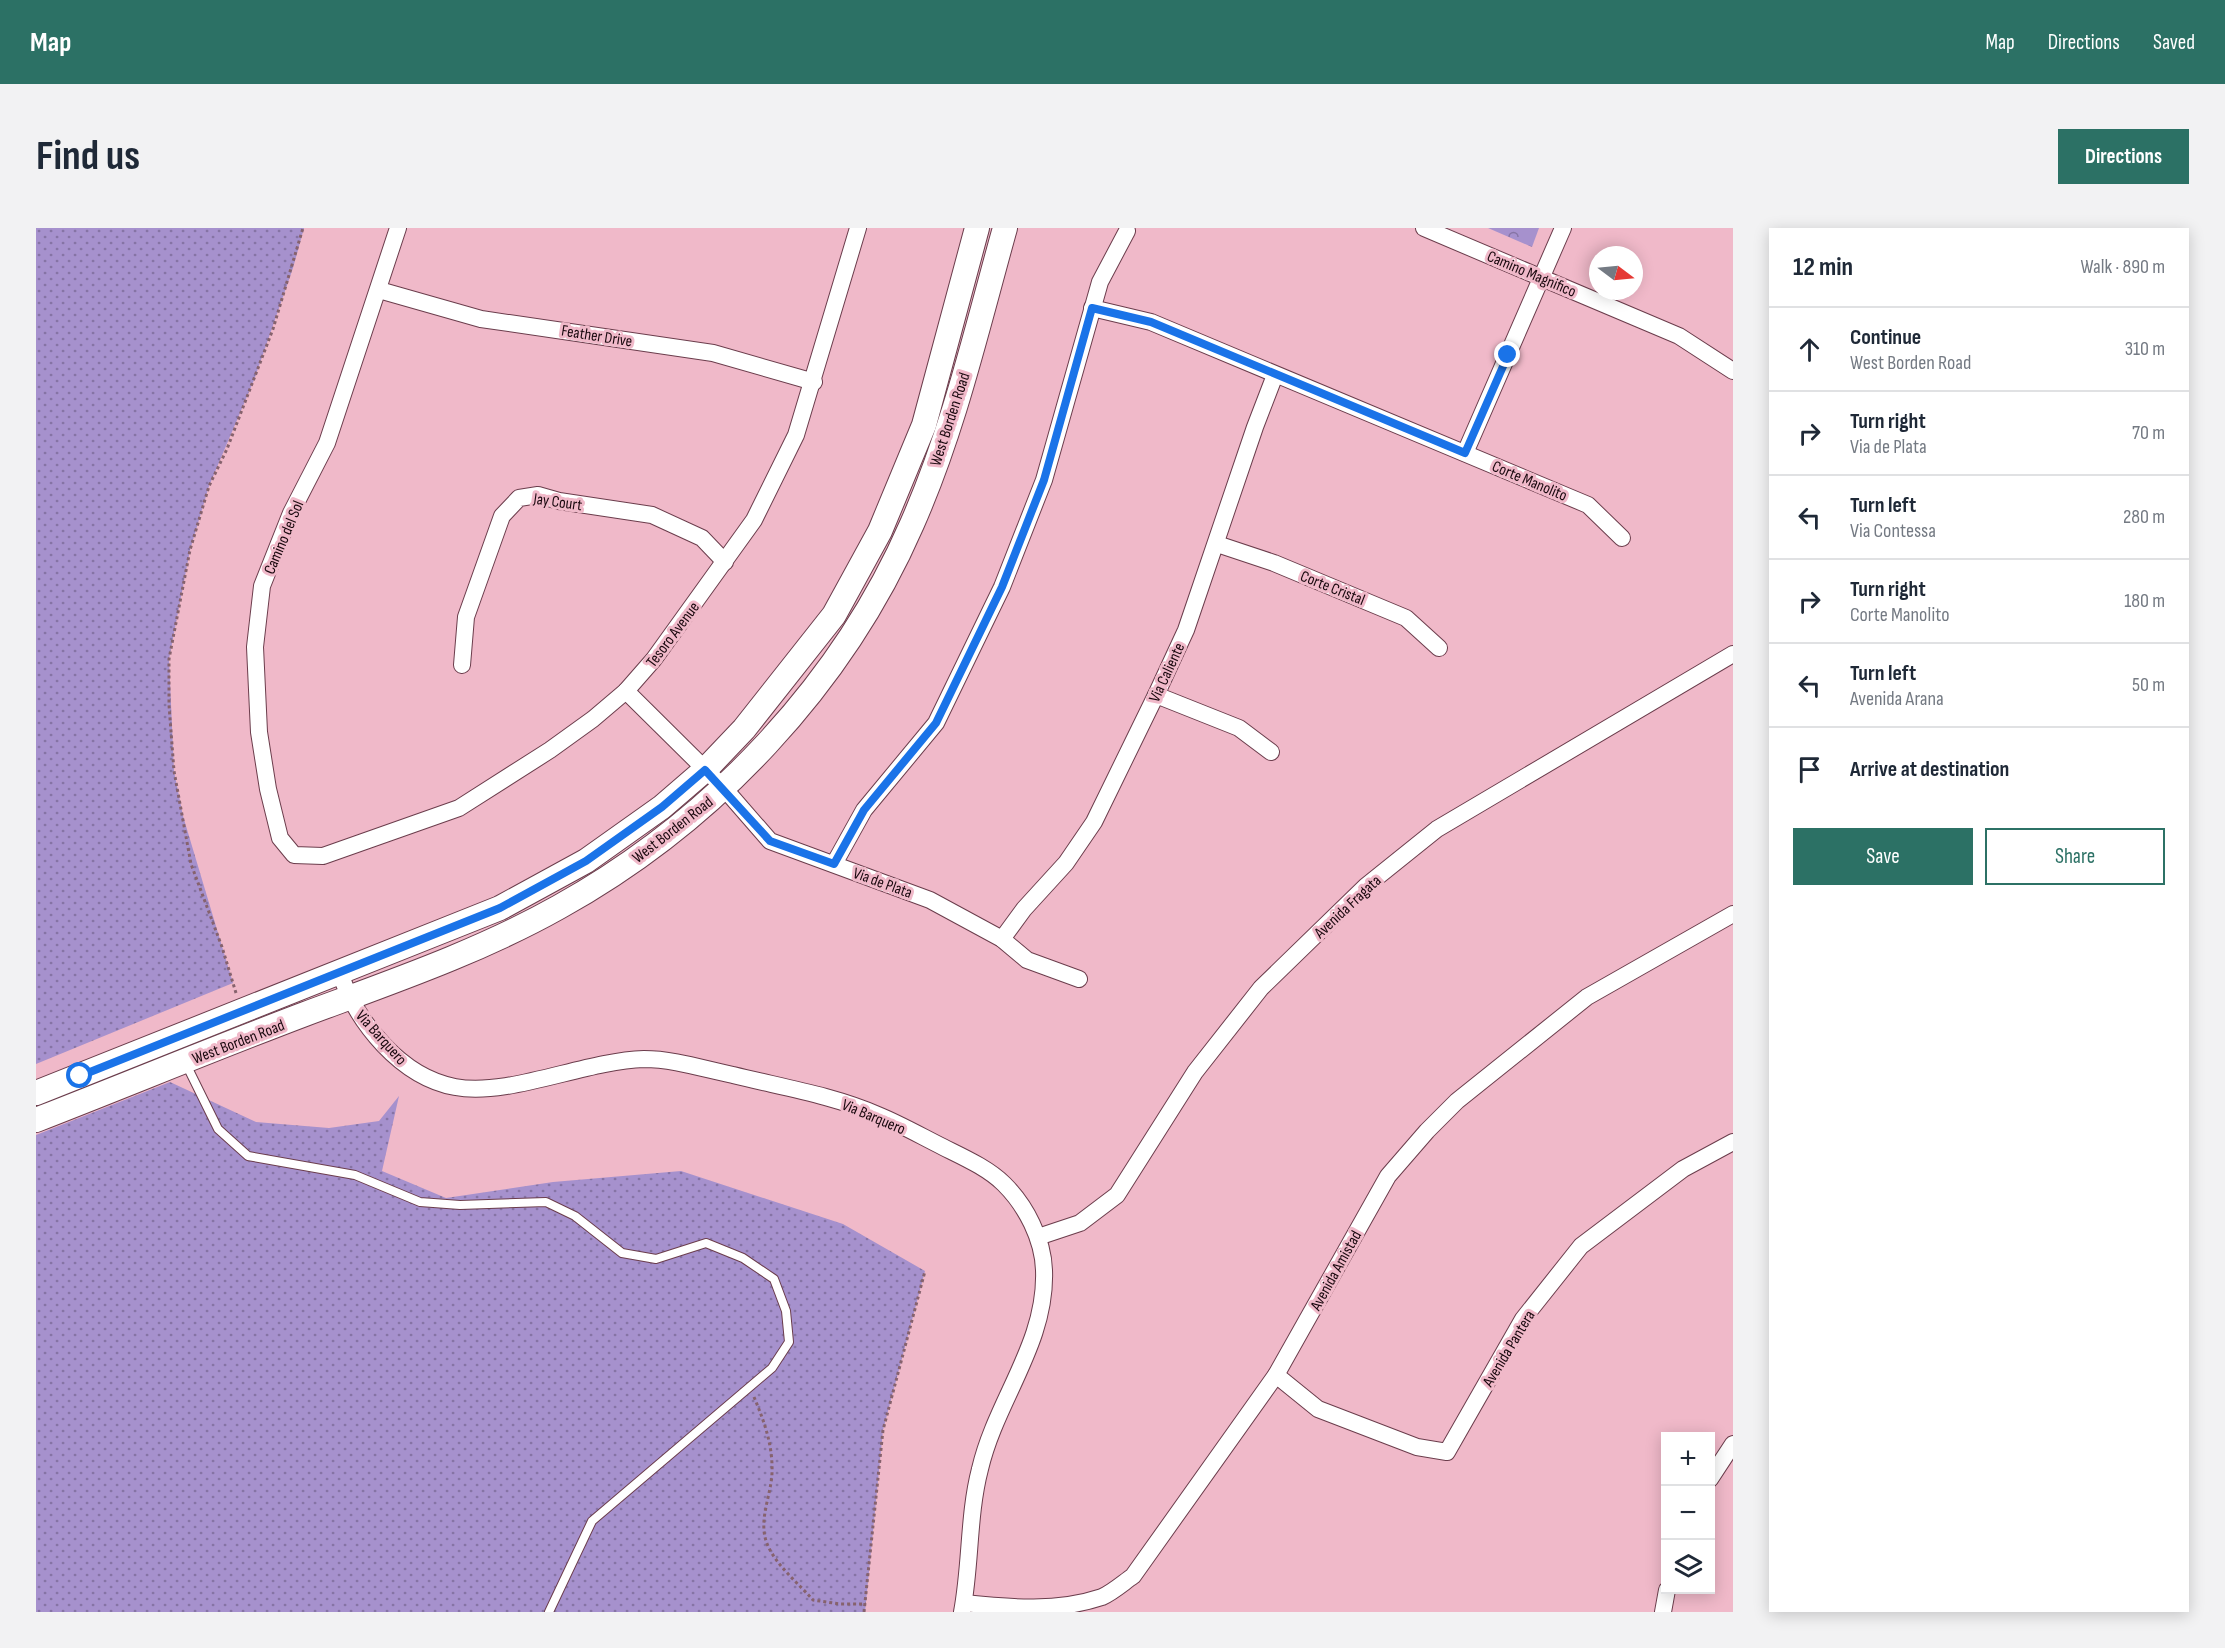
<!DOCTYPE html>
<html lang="en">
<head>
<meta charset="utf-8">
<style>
  :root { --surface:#fff; --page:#f2f2f3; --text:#1f2937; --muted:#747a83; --line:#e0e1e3; --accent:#2c7165 }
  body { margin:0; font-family:"Sofia Sans Condensed",sans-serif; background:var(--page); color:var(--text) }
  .controls { position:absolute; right:18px; bottom:18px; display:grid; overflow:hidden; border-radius:0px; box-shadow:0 3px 15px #0003 }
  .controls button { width:54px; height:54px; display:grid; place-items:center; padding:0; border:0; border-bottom:2px solid var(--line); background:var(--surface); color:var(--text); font:30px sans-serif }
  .compass { position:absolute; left:1553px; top:18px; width:54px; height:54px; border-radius:50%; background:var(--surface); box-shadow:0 3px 15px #0003; rotate:106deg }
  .stop { position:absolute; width:18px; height:18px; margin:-14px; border:4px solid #1a73e8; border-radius:50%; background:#fff }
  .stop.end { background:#1a73e8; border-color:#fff; box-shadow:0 2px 6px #0008 }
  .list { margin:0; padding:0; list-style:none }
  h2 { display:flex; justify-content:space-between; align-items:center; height:78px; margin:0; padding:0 24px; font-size:26px }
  h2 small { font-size:20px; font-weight:400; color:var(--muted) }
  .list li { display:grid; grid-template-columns:39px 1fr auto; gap:18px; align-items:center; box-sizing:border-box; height:84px; padding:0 24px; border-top:2px solid var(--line) }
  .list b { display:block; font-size:22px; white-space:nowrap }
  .list p { margin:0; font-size:20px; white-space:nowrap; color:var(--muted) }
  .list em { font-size:20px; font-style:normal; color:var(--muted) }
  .actions { display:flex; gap:12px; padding:18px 24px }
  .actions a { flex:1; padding:14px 0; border:2px solid var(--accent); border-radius:0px; text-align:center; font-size:21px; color:var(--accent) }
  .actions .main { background:var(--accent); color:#fff }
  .icon { flex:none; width:33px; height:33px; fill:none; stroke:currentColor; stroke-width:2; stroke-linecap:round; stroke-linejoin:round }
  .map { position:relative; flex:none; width:1697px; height:1384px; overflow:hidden; border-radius:0px }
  header { display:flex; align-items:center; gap:36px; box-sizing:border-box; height:84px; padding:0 30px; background:var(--accent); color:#fff }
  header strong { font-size:28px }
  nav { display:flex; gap:33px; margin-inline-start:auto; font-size:21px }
  .intro { display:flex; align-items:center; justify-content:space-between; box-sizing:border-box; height:144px; padding:0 36px }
  h1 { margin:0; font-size:42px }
  .button { padding:15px 27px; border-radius:0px; background:var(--accent); color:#fff; font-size:21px; font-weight:700 }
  main { display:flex; gap:36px; padding:0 36px }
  aside { flex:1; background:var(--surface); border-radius:0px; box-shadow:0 3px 15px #0003 }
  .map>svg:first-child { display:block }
  .grass { fill:url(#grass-dots) }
  .park { fill:url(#park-crowns) }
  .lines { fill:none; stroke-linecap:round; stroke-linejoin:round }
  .lane-casing { stroke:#6b3d4c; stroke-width:10 }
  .street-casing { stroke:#6b3d4c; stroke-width:18 }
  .secondary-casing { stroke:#6b3d4c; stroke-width:26 }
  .path { stroke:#86626d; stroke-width:3; stroke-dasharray:3 3; stroke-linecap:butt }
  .lane { stroke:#fff; stroke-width:8 }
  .street { stroke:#fff; stroke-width:16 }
  .secondary { stroke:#fff; stroke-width:24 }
  .route { stroke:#1a73e8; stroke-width:8 }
  .labels { text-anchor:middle; stroke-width:6; stroke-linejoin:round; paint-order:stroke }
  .street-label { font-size:16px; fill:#19080e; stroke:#f0b9c9 }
</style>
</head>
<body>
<header>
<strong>Map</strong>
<nav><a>Map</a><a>Directions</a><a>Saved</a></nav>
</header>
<div class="intro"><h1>Find us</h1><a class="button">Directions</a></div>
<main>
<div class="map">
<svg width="1697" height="1384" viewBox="0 0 1697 1384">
  <defs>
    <pattern id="grass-dots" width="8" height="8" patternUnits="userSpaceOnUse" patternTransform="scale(1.5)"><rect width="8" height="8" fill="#a691cd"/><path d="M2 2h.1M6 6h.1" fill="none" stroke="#8674a5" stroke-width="1.8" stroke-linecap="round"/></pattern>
    <pattern id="park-crowns" width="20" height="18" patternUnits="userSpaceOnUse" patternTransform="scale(1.5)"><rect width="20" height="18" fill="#a691cd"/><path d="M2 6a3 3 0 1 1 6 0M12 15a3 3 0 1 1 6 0" fill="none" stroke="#8674a5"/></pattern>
  </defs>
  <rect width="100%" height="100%" fill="#f0b9c9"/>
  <!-- grass -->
  <g class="grass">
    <polygon points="0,0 268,0 257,40 218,152 173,258 154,322 133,431 138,543 147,588 197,755 0,836"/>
    <polygon points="134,854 220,894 293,900 343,893 363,868 346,943 410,970 517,954 645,943 807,996 889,1043 847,1202 829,1384 0,1384 0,907"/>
  </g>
  <!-- park -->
  <polygon class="park" points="1452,0 1503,0 1496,19"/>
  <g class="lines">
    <!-- lane casing -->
    <g class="lane-casing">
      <polyline id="lane" points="149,834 182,901 212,928 319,947 384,974 424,977 510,974 539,988 586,1025 620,1031 670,1015 707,1030 738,1051 750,1083 753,1114 736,1140 556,1293 513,1384"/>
    </g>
    <!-- street casing -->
    <g class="street-casing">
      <g id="street">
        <polyline points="362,0 291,215 255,285 226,358 219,419 223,504 232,561 244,610 258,627 287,628 423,580 514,522 557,491 590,463 618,431 718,292 760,207 822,0"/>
        <polyline points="1388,0 1643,108 1697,143"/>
        <polyline points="343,62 445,91 677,125 778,154"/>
        <polyline points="1056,80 1115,94 1552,277 1586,310"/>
        <polyline points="1429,225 1527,0"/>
        <polyline points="1181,316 1238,335 1370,390 1403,420"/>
        <polyline points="426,437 430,389 466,288 483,270 502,267 523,273 616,287 666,310 689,334"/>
        <polyline points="590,463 687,559 734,613 894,672 966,711 991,732 1043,751"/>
        <polyline points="1120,467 1203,500 1235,524"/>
        <polyline points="798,636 828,582 900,495 966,359 1008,252 1064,54 1091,3"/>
        <polyline points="966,711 988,681 1030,635 1058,594 1120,467 1150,402 1219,199 1239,147"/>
        <path d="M304,745C321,795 365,849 419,859C473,869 548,833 608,831C638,831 668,841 697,847C745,859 796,867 842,887C864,896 885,908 907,919C927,929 952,940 968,956C990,978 1007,1011 1008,1042C1011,1115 960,1172 944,1241C932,1287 935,1337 926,1384"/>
        <polyline points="1002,1009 1044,995 1081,967 1159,844 1225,760 1330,658 1401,601 1697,426"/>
        <polyline points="1240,1147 1282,1181 1381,1219 1411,1224 1487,1091 1545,1018 1647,941 1697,914"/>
        <polyline points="1674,1251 1697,1216"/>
        <path d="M928,1375C975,1380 1021,1384 1066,1369C1077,1364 1087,1355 1097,1348L1240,1147L1352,948L1391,903L1421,873L1551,769L1697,686"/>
        <polyline points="1627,1384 1631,1362"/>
      </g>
    </g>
    <!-- secondary casing -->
    <g class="secondary-casing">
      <g id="secondary">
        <polyline points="0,865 464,680 550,633 626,579 669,542 708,501 798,387 844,303 888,197 941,0"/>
        <path d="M0,892C90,857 179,820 269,786C355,754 443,724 523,679C676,594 806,457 876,296C918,201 941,100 969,0"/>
      </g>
    </g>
    <!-- path -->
    <g class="path">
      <polyline points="200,765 186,719 155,636 138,543 133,477 133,431 154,322 173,258 191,221 237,101 267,0"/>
      <path d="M718,1169C728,1193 737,1217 736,1245C735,1269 721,1294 732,1318C741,1338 763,1356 777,1372L804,1376H830"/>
      <polyline points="828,1384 847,1202 889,1043"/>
    </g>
    <!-- lane -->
    <use href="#lane" class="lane"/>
    <!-- street -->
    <use href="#street" class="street"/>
    <!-- secondary -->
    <use href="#secondary" class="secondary"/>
  </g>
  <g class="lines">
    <!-- route -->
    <polyline class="route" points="44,848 464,680 550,633 626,579 669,542 734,613 798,636 828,582 900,495 966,359 1008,252 1056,80 1115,94 1429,225 1472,127"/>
  </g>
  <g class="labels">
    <!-- street labels -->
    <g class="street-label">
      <text transform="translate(1496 45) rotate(23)" y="6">Camino Magnifico</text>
      <text transform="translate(561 107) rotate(9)" y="6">Feather Drive</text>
      <text transform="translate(913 191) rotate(-72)" y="6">West Borden Road</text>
      <text transform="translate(1494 252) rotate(23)" y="6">Corte Manolito</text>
      <text transform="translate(522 273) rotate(8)" y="6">Jay Court</text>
      <text transform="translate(247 309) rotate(-67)" y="6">Camino del Sol</text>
      <text transform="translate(1297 359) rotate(22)" y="6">Corte Cristal</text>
      <text transform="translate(636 406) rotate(-53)" y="6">Tesoro Avenue</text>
      <text transform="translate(1130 444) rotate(-65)" y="6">Via Caliente</text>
      <text transform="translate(636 601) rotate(-38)" y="6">West Borden Road</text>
      <text transform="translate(847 654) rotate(20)" y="6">Via de Plata</text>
      <text transform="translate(1311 678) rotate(-43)" y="6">Avenida Fragata</text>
      <text transform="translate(346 809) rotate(48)" y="6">Via Barquero</text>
      <text transform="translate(202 813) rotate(-21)" y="6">West Borden Road</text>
      <text transform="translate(838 888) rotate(23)" y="6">Via Barquero</text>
      <text transform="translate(1299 1042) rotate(-61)" y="6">Avenida Amistad</text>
      <text transform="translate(1472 1120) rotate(-59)" y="6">Avenida Pantera</text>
    </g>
  </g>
</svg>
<div class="controls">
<button>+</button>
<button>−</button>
<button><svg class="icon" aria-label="layers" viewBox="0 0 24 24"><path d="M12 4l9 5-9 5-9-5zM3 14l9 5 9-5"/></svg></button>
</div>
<svg class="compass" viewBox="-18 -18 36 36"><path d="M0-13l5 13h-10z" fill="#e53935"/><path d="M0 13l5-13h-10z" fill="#747a83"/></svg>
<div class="stop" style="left:44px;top:848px"></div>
<div class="stop end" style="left:1472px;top:127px"></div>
</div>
<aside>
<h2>12 min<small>Walk · 890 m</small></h2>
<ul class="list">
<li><svg class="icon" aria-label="ahead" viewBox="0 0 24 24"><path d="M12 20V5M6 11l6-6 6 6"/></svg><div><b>Continue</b><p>West Borden Road</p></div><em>310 m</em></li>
<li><svg class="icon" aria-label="right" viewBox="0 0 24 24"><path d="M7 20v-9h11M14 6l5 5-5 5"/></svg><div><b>Turn right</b><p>Via de Plata</p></div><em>70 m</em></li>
<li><svg class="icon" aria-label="left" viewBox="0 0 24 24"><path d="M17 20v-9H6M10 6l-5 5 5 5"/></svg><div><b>Turn left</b><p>Via Contessa</p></div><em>280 m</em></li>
<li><svg class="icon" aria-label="right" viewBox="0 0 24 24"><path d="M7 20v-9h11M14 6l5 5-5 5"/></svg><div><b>Turn right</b><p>Corte Manolito</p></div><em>180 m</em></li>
<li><svg class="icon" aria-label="left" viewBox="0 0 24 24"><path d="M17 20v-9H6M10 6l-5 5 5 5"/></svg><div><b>Turn left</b><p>Avenida Arana</p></div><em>50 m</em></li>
<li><svg class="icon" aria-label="arrive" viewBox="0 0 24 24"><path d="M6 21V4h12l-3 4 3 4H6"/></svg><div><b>Arrive at destination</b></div></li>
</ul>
<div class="actions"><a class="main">Save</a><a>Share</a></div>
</aside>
</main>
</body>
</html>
